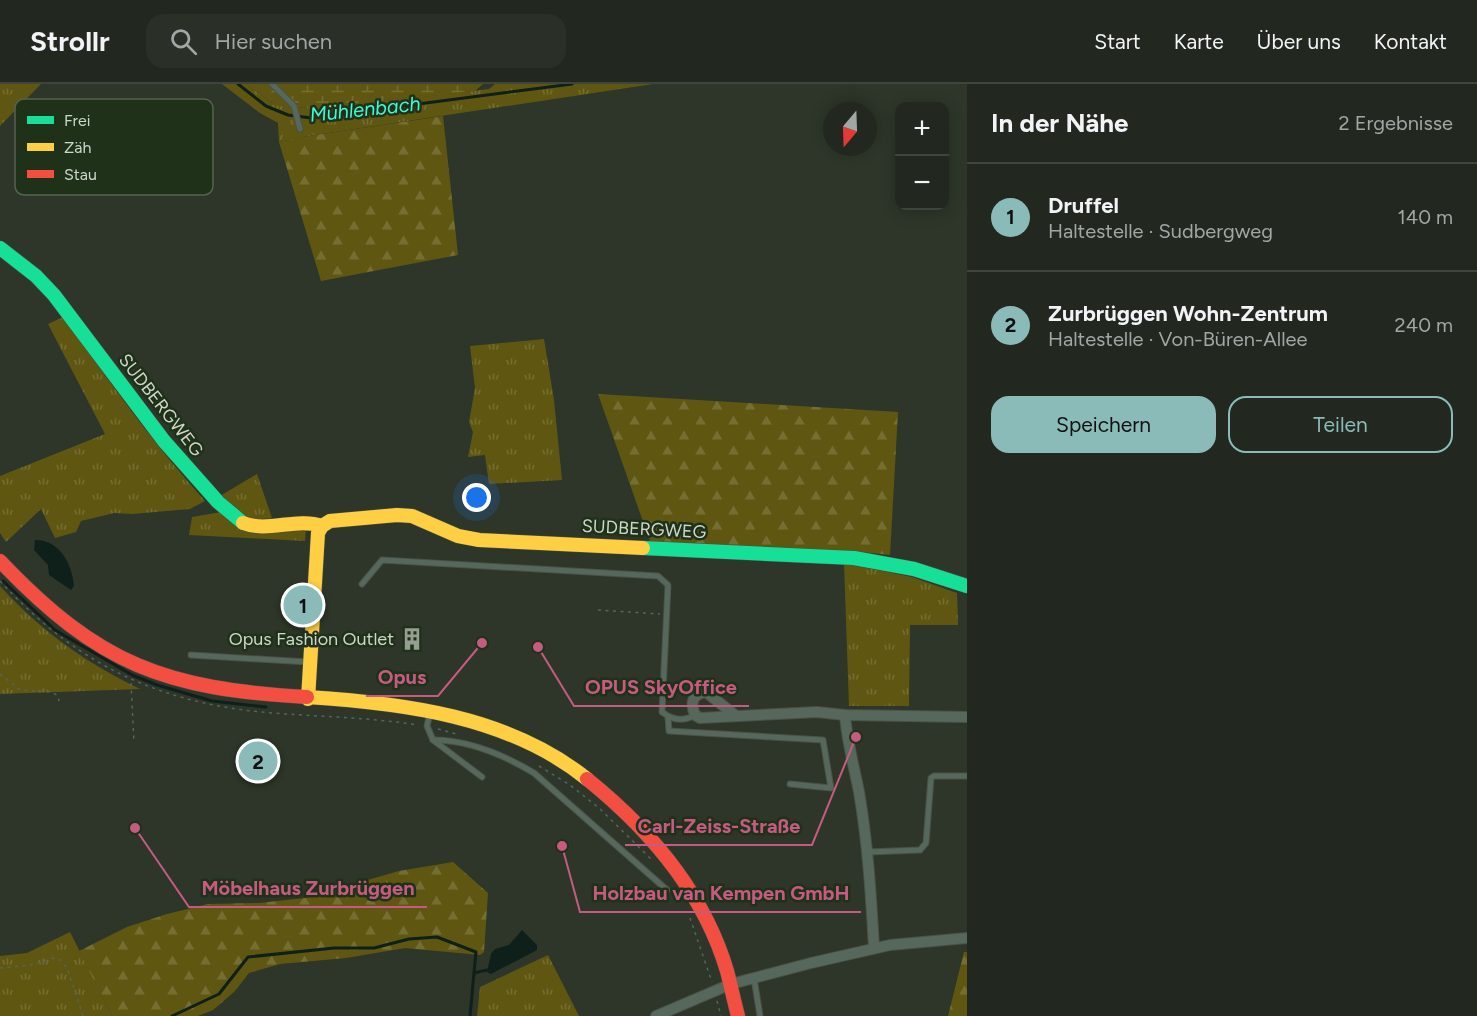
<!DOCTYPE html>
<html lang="de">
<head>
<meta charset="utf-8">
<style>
  :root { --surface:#22281f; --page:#2a3028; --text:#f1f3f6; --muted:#a2a6a4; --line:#3f443d; --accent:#8bbbb9 }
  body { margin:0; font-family:Figtree,sans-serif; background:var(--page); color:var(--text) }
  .controls { position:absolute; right:18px; top:18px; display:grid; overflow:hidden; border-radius:12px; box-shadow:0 3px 15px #0003 }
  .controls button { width:54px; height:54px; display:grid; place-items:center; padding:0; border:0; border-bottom:2px solid var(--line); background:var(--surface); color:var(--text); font:30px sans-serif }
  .compass { position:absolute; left:823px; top:18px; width:54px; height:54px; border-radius:50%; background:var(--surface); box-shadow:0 3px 15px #0003; rotate:199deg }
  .you { position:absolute; left:477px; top:414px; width:21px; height:21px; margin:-15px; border:4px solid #fff; border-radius:50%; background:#1a73e8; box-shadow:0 0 0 9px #1a73e833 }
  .badge { display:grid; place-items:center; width:39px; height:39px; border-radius:50%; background:var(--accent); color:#111; font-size:20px; font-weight:700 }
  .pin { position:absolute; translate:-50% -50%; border:3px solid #fff; box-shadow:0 2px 6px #0006 }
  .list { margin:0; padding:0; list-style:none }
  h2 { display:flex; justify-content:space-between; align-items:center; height:78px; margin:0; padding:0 24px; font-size:26px }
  h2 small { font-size:20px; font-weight:400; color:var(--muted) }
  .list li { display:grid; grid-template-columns:39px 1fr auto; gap:18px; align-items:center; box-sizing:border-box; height:108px; padding:0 24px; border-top:2px solid var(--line) }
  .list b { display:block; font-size:22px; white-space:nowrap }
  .list p { margin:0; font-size:20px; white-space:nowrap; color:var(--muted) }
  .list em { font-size:20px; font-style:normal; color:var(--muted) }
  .actions { display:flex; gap:12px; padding:18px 24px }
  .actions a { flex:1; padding:14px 0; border:2px solid var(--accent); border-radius:18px; text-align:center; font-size:21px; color:var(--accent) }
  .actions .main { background:var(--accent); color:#111 }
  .icon { flex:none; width:33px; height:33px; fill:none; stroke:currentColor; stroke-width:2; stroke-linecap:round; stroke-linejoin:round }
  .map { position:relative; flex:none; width:967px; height:932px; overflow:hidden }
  header { display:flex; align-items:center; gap:36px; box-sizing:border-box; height:84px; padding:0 30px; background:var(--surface); border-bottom:2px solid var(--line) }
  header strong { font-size:28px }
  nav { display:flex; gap:33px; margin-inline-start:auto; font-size:21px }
  .search { width:420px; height:54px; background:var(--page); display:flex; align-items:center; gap:15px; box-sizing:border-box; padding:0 21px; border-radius:18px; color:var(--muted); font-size:22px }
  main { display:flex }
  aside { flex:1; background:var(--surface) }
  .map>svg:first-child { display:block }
  .grass { fill:url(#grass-tufts) }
  .forest { fill:url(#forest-firs) }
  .wetland { fill:url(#wetland-marsh) }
  .water { fill:#0f1f1a }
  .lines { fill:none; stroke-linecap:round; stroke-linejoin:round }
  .stream { stroke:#0f1f1a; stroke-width:3 }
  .lane-casing { stroke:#4a5247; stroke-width:7 }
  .street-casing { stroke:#4a5247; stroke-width:12 }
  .fast-casing { stroke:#4a5247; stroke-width:15 }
  .slow-casing { stroke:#4a5247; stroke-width:15 }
  .jam-casing { stroke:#4a5247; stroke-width:15 }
  .path { stroke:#56645a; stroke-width:1.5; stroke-dasharray:3 4.5; stroke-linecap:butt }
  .lane { stroke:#56685c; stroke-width:5 }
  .street { stroke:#56685c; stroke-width:10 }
  .fast { stroke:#16e098; stroke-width:14 }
  .slow { stroke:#ffcf43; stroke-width:14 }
  .jam { stroke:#f24e42; stroke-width:14 }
  .labels { text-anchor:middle; stroke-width:5; stroke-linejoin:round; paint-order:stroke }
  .street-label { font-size:18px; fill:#ccd7c9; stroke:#20311a }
  .poi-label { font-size:18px; fill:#ccd7c9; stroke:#20311a; text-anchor:end }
  .water-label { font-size:20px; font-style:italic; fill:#42f9d5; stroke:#20311a }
  .key { fill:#20311a; stroke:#54634f; stroke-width:1.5 }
  .key-label { font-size:16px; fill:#ccd7c9 }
  .leader { fill:none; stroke:#c65b82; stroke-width:2 }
  .callout-dot { fill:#c65b82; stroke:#20311a; stroke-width:2 }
  .callout-label { font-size:20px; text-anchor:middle; font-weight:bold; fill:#c65b82; stroke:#20311a; stroke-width:5; stroke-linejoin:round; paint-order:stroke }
</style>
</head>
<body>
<header>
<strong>Strollr</strong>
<div class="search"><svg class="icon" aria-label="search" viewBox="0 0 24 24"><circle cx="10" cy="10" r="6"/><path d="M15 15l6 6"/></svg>Hier suchen</div>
<nav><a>Start</a><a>Karte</a><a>Über uns</a><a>Kontakt</a></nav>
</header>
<main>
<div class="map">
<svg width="967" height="932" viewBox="0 0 967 932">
  <defs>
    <pattern id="grass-tufts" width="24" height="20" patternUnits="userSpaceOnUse" patternTransform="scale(1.5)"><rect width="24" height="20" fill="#5f5711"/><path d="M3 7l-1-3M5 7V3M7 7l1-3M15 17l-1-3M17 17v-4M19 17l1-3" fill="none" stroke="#756e32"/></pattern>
    <pattern id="forest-firs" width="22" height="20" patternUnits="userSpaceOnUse" patternTransform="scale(1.5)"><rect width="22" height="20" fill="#5f5711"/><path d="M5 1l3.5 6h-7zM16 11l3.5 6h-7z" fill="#756e32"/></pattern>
    <pattern id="wetland-marsh" width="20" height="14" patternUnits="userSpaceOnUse" patternTransform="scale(1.5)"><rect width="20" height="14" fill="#5f5711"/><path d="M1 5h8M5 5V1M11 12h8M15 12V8" fill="none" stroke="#756e32"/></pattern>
  </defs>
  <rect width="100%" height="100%" fill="#2d3629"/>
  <!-- grass -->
  <g class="grass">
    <polygon points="0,0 41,0 0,42"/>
    <polygon points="222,0 246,0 275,21 319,25 489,5 495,0 653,0 302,53 279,58 278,39 260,29"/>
    <path d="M63,233C108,296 153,359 205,417L190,425L132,430L114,429L81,437L76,448L55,454L41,425L6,458L0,449V392L105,350L48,240Z"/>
    <polygon points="544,255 554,316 562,396 489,400 485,371 468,373 473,348 469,338 475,304 470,262"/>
    <path d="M257,390L272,434C241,438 241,430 220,412Z"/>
    <polygon points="221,428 243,444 306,444 305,457 189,451 192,433"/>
    <polygon points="844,479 912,493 957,509 958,541 910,541 909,622 849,622"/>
    <path d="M0,502C42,548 85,578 140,605L0,610Z"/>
    <polygon points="70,848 112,932 0,932 0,872 27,869"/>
    <polygon points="548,871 579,932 477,932 480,903"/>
  </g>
  <!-- forest -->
  <g class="forest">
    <polygon points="443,32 458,171 321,197 279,58 302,53"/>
    <polygon points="598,310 898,328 890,471 852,467 651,460"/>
    <polygon points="453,778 488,809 484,868 480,871 405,864 346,874 280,880 249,889 234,908 213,926 198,932 112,932 79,867 127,843 167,830 208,820 259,819 305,814 399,787"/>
    <polygon points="964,868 967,868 967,932 948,932"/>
  </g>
  <!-- wetland -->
  <polygon class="wetland" points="246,0 483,0 475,7 319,25 275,21"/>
  <!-- water -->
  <g class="water">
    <path d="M35,456C60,456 72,480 74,502L71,506L49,491L48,481L34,466Z"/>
    <polygon points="522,846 537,861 537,866 491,890 487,888 491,870 495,865 509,861"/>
  </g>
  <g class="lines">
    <!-- stream -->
    <g class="stream">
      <polyline points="238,0 266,22 288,31 311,34 572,0"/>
      <polyline points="3,497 55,546 132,591 157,601 212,617 266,623"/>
      <polyline points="474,889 487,886"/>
      <polyline points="172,932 219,910 248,873 334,864 374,864 409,855 437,853 476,868 470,932"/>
    </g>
    <!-- lane casing -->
    <g class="lane-casing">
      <g id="lane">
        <polyline points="272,0 294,22 300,45"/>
        <path d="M362,500L382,476L658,492L668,501L662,628C672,636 683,638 695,631"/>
        <polyline points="191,571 308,578"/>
        <polyline points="430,629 427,642 433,656 482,693"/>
        <polyline points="668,633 669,647 823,656 831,704 790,700"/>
        <path d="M433,656C469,656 504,671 534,689L667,806"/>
        <polyline points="868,768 920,766 926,759 931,694 934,692 967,692"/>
        <polyline points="754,894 760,932"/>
      </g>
    </g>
    <!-- street casing -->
    <g class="street-casing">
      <g id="street">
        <path d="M845,631C847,658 854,682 859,708C868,760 871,812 874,864"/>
        <path d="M736,632L706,608C692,610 690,619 695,631L700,634L817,628L845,631L967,633"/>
        <polyline points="656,932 731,900 811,879 890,861 967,854"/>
      </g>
    </g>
    <!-- fast casing -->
    <g class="fast-casing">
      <g id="fast">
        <polyline points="0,164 36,192 54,211 164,357 218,418 243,439"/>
        <polyline points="643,464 854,474 914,485 967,502"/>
      </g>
    </g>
    <!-- slow casing -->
    <g class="slow-casing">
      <g id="slow">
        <path d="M243,439C269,449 296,433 322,442"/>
        <path d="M307,613C403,619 509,632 587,695"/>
        <polyline points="308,615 318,449 322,442 330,437 397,431 412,432 458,452 479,456 643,464"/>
      </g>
    </g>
    <!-- jam casing -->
    <g class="jam-casing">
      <g id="jam">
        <path d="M0,477C99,581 165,605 307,613"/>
        <path d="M587,695C649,745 704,809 727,887C731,902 734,917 738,932"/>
      </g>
    </g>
    <!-- path -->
    <g class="path">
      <path d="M0,497C81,585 167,623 286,630C330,633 374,634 418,641"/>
      <polyline points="598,526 660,530"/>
      <polyline points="0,590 20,606 52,608 58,612 59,617"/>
      <polyline points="131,599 134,658"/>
      <polyline points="438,645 456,650"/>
      <polyline points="539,682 570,701 599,724 652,776"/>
      <polyline points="690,834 712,898"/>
      <polyline points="0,884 31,881 54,874 60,876 67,884 83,932"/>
      <polyline points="717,917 721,932"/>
    </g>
    <!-- lane -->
    <use href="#lane" class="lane"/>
    <!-- street -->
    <use href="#street" class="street"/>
    <!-- fast -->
    <use href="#fast" class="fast"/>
    <!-- slow -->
    <use href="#slow" class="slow"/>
    <!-- jam -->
    <use href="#jam" class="jam"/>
  </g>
  <!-- icons -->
  <defs>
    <g id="building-bare" transform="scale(1.8)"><path d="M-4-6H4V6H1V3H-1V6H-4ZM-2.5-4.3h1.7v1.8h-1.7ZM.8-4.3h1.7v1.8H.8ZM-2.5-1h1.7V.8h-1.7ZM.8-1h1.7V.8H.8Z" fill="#949f91" stroke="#20311a" stroke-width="2.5" paint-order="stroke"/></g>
  </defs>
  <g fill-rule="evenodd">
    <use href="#building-bare" x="412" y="555"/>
  </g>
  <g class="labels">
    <!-- street labels -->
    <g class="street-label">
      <text transform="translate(161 321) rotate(52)" y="6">SUDBERGWEG</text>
      <text transform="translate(644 445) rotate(3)" y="6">SUDBERGWEG</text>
    </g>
    <!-- poi labels -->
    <g class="poi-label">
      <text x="394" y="561">Opus Fashion Outlet</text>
    </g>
    <!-- water labels -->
    <g class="water-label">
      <text transform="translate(365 25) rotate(-6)" y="7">Mühlenbach</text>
    </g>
  </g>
  <!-- legend -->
  <rect x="15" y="15" width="198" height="96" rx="9" class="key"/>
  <rect x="27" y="32" width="27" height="8" fill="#16e098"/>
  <rect x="27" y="59" width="27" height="8" fill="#ffcf43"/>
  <rect x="27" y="86" width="27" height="8" fill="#f24e42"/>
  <g class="key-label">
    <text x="64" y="42">Frei</text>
    <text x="64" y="69">Zäh</text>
    <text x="64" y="96">Stau</text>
  </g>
  <!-- callouts -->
  <path class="leader" d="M482 559L438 612H366M538 563L574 622H749M856 653L812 761H625M135 744L189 823H427M562 762L580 828H861"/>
  <g class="callout-dot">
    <circle cx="482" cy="559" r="6"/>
    <circle cx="538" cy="563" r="6"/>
    <circle cx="856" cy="653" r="6"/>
    <circle cx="135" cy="744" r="6"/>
    <circle cx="562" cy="762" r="6"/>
  </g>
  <g class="callout-label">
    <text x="402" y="600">Opus</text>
    <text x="661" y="610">OPUS SkyOffice</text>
    <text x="719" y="749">Carl-Zeiss-Straße</text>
    <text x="308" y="811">Möbelhaus Zurbrüggen</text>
    <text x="721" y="816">Holzbau van Kempen GmbH</text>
  </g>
</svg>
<div class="controls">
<button>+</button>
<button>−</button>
</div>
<svg class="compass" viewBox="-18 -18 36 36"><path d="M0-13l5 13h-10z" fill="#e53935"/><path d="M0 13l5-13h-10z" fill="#a2a6a4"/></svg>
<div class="you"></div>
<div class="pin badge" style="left:303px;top:521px">1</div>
<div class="pin badge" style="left:258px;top:677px">2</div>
</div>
<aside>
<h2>In der Nähe<small>2 Ergebnisse</small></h2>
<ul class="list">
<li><span class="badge">1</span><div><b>Druffel</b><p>Haltestelle · Sudbergweg</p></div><em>140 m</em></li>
<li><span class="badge">2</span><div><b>Zurbrüggen Wohn-Zentrum</b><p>Haltestelle · Von-Büren-Allee</p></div><em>240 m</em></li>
</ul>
<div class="actions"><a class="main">Speichern</a><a>Teilen</a></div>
</aside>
</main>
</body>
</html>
